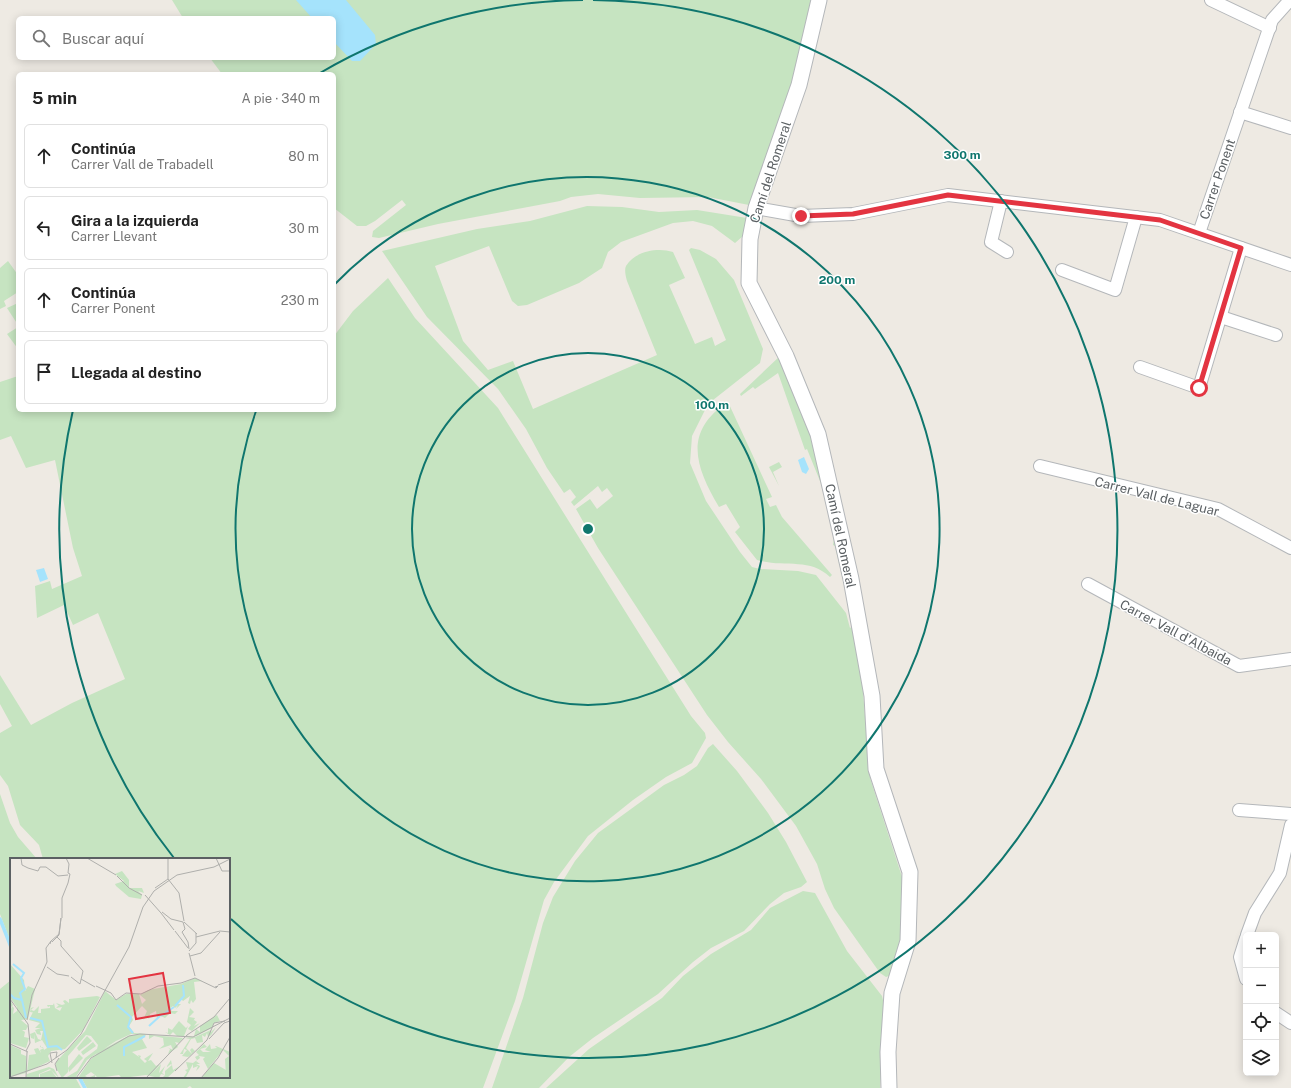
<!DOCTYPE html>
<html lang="es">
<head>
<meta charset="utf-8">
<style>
  :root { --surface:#fff; --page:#f6f6f6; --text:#222; --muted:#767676; --line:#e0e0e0 }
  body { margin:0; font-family:"Public Sans",sans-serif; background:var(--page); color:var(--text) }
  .controls { position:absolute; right:12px; bottom:12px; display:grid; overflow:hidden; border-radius:6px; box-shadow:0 2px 10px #0003 }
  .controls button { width:36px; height:36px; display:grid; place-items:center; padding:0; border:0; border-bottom:1px solid var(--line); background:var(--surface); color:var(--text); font:20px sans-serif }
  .stop { position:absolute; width:12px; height:12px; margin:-9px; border:3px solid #e33441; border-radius:50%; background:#fff }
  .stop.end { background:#e33441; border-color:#fff; box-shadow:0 1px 4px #0008 }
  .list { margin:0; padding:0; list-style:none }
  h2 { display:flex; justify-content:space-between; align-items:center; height:52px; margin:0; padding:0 16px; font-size:17px }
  h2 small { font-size:13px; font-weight:400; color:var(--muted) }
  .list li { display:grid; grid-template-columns:26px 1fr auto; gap:12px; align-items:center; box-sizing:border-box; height:64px; margin:0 8px 8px; padding:0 8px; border:1px solid var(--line); border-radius:6px }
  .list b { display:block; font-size:15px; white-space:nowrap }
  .list p { margin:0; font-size:13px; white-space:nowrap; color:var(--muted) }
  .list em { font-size:13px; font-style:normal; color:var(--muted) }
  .icon { flex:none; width:22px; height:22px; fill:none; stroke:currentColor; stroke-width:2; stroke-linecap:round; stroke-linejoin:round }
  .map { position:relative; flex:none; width:1291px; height:1088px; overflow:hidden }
  .search { position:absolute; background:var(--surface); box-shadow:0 2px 10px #0003; left:16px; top:16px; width:320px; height:44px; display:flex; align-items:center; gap:10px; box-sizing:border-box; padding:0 14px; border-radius:6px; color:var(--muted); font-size:15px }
  .panel { position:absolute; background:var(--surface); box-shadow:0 2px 10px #0003; left:16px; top:72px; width:320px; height:340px; border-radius:6px }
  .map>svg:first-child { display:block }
  .green { fill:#c6e4c1 }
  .water { fill:#a5e3fc }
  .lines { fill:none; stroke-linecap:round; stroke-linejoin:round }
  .stream { stroke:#a5e3fc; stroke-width:3.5 }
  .minor-casing { stroke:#b4b7ba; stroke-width:14 }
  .tertiary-casing { stroke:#b4b7ba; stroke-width:17 }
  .minor { stroke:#fff; stroke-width:12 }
  .tertiary { stroke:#fff; stroke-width:15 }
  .route { stroke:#e33441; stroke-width:5 }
  .ring { fill:none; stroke:#0f766e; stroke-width:2 }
  .labels { text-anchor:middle; stroke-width:3; stroke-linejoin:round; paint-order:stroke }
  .street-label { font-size:13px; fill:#5b6063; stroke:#fff }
  .inset-river { fill:none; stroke:#a5e3fc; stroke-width:2 }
  .inset-road { fill:none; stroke:#afafac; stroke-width:1 }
  .view { fill:#e33441; fill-opacity:0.15; stroke:#e33441; stroke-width:2 }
  .inset-edge { fill:none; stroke:#5b6063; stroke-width:2 }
  .centre { fill:#0f766e; stroke:#fff; stroke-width:2 }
  .ring-label { font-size:12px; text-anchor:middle; font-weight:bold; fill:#0f766e; stroke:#fff; stroke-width:3; stroke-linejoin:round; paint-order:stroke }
</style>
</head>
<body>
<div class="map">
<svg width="1291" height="1088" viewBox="0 0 1291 1088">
  <rect width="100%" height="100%" fill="#eeeae3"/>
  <!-- green -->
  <g class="green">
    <polygon points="172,0 811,0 782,122 754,204 749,205 708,197 640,198 598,194 571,197 560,201 438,224 379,238 372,237 373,231 406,205 402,200 375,221 366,226 357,226 334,208 334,74 222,74 210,58 334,58 334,18 183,18"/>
    <path d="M587,206L622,207L659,212L697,210L747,218L743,236L735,243L712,226L693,221L673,223L621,242L608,252L602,268L579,283L527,305L518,306L512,301L489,246L435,266L463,341L488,370L513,361L533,409L657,355L627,281C626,277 624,270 626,266C635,251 658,247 673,252L685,278L669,285L695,344L712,337L715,346L726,340L689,250L691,248L700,250L716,259L734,280L763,349L760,363L708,404L692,436L690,463L706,501L740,552L752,567L760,569L798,571L816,575L846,613L850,628L853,626L862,679L870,778L903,880V928L898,963L894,974L886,977L880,973L834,908L825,889L817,864L796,826L761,779L728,742L707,715L598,548L576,509L590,499L597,509L613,496L607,488L602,492L598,486L574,506L571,502L576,497L570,489L564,493L547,468L526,429L498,389L427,317L382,251L477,229L530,221Z"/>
    <polygon points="8,261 18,275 18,292 4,301 6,306 0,309 0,268"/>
    <polygon points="388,278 415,318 498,408 635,627 691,716 705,733 706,738 692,763 666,777 633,800 588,836 554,882 544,900 515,1001 483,1088 192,1088 190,1086 187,1088 87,1088 81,1077 229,1077 229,859 43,859 39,845 20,825 8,786 0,775 0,733 12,726 0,704 0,675 31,725 72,703 125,679 98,613 73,625 64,605 37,618 35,586 50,581 52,589 82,576 73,548 55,460 26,468 11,436 0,440 0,382 18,376 18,410 334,410 334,336 353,311"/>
    <polygon points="18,303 18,325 7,308"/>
    <polygon points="18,327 18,349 7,334"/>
    <polygon points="780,356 813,431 841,572 835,546 833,545 834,538 822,486 807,449 805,450 778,373 755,389 753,387 741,396 740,394"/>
    <path d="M728,402L772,497L766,499L770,507L776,505L782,517L832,575L830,577C809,557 784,568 757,560L735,532L740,527L726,504L719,507C696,468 682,432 728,402Z"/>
    <polygon points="779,462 782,467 773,472 779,486 769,467"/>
    <polygon points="713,744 737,771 768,813 786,842 807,882 801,887 784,893 770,904 744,931 711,948 693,962 658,994 593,1038 569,1057 539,1088 492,1088 523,998 543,923 553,897 575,861 598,833 664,785 684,775 697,766 708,748"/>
    <polygon points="0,794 10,823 18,837 37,859 11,859 11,943 0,914"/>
    <polygon points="803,891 815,893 847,951 882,996 885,1008 880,1088 546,1088 589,1049 662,998 683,976 711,954 751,930 770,908"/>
    <polygon points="11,980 11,1077 75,1077 81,1088 0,1088 0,989"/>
  </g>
  <!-- water -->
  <g class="water">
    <polygon points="296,0 346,0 375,35 376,44 360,61 352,61 334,42 334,18 312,18"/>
    <polygon points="804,457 809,469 806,474 802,472 798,460"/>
    <polygon points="44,568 48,579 40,582 36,570"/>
  </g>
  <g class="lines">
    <!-- stream -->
    <g class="stream">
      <polyline points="0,919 11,947"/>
      <polyline points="79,1077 85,1088"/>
    </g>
    <!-- minor casing -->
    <g class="minor-casing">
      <g id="minor">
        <polyline points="1211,0 1270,28"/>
        <polyline points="1240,112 1291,128"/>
        <polyline points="1001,201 991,242 1007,252"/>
        <polyline points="756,208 801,216 853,214 948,195 1160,220 1291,265"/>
        <polyline points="1199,233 1272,20 1290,0"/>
        <polyline points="1062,270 1115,290 1136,217"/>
        <polyline points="1221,317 1276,335"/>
        <polyline points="1140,367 1199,388 1241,248"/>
        <polyline points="1040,466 1218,509 1291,548"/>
        <polyline points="1088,584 1239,666 1291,659"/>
        <polyline points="1239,810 1291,814"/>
        <polyline points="1247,935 1255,913 1280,873 1291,825"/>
        <polyline points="1246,938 1240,957 1246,979"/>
        <polyline points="1276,1013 1291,1023"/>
      </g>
    </g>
    <!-- tertiary casing -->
    <g class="tertiary-casing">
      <polyline id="tertiary" points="819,0 799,85 756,208 750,239 749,283 786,356 818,434 851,579 872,696 876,769 910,872 908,941 892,993 888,1052 889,1088"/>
    </g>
    <!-- minor -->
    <use href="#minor" class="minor"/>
    <!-- tertiary -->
    <use href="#tertiary" class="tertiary"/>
  </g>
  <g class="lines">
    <!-- route -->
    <polyline class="route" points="801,216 853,214 948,195 1160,220 1241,248 1199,388"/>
  </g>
  <!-- distance rings -->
  <g class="ring">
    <circle cx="588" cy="529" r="176"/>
    <path d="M335 284A352 352 0 1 1 256 411"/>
    <path d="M174 858A529 529 0 0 1 73 410M320 73A529 529 0 0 1 583 0M593 0A529 529 0 1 1 231 919"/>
  </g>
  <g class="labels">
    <!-- street labels -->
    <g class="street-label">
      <text transform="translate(770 172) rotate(-72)" y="5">Camí del Romeral</text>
      <text transform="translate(1217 179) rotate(-71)" y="5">Carrer Ponent</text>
      <text transform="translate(1157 496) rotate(14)" y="5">Carrer Vall de Laguar</text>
      <text transform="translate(841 536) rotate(78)" y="5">Camí del Romeral</text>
      <text transform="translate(1176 632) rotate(28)" y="5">Carrer Vall d'Albaida</text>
    </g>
  </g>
  <!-- overview -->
  <g transform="translate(10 858)">
    <rect width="220" height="220" fill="#eeeae3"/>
    <path d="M112,13L119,22V30H132L134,35L128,33L132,37L131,41L119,39L106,28L105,26L114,23L105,16ZM0,106L14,122L15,133L18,128L25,131L18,161L11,162L18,168L16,172H12L15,174L14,179L19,180L16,190L0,185V141L3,147L1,149V151L2,148L4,150L3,156L7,153V149L0,140ZM185,120L192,123L184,124L186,141L183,145L181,142L180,146L178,145L180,138L173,143L171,141L166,146H171L166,151L168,147L165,150L163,148L159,151L162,153H168L165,156L160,155L155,160L151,158L147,160L146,153L140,156L139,161L137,158L133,162L137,153L132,148L122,159L123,162L119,168L124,175L136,176H121L106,183L77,202L65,220H55L67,213L75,200L87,191L88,187L81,178L76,177L58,198V214L52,220L46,210V204L75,173L95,133L106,142L116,136H129L132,146L136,142L130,137L138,132L171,126ZM87,138L90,139L73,172L55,191L41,193L38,198L40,203L17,214L19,197L26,196L24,191L28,190L31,195L30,192L34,190L30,189L31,187V189H33L34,192L37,190L32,182L25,185L24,176V181L21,180L20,176L25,174L28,181L31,182L33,173H30L31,176V177L27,176L25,172L31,170H25L30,165L19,162L23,154L27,155L20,154L21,150L24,149L21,152L24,153L29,148L28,155H31V151L40,150V148L38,149L37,147H43L44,145L45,150L50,153L52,149L46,150L49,147H48L46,145L52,147L55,146L53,143L55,142L59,145V141ZM180,150L184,154L179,159L185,160L181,167L184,162L187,164L184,168L190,165L182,173L178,171L181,167L177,164ZM207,157L210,163L204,165L202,170L186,178L179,179L176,178L178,177L180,175L177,178H184L186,171L190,174V168ZM169,163L176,170L178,168L174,178H167L163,174L160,177L155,174L158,175V170L162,172ZM206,169L200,179L201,177L198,179L197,175L195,179L192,177L193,184L187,185L185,180L181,181L176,190L182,196L180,192L182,190L185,193L181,197L179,195L181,197L178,199L172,198L177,192L174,191L173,196H170L180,181L175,180L185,179L201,172V174ZM131,176L173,180L169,185L165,184L168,189L158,196L160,191L157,189L163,192L161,187L149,191L154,187L153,180L144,178L139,181V177H136L132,181L137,190L122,194L129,199L128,197L131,198L130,200L135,205L137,203L134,201L143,195L138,203L141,202L146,208L150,206L142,215L151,206L149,215L155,208L152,215L155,217V213L162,207L161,206L157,209V208L161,202L163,212L170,208L157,220H152L155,217L151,216L149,220L136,217L112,220L109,217L88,220L85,217V220H82L80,219L85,217L81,214L75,218L79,220H68L80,202L90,193L118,178ZM77,178L82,183L69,193L67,190ZM83,184L86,188L73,197L71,194ZM194,186L197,189L190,191L193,194H201L195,192L200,186L201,191L207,190L205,188H206L220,194V220H191L204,205L216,212V217L215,201L219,198L213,192L198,211L193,201L195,199L189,198L190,200L186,203L190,206H186L190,208L189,210L186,213L188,208L183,210V206L176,219L173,220L177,214L175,212L178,211L176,204L183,205L187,202L185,199L189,197L186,194ZM0,187L11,192V196L16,198V215L0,219ZM69,196L73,200L59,214L58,210ZM39,209L44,211L49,220L40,211L29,216V220H16L17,216ZM41,212L47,220H30V216Z" fill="#c6e4c1"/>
    <path class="inset-river" d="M3,106L14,115L11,120L15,131L10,135L12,142M0,136L4,140L12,142L16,160M107,147L121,159L118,169L123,175M165,148L174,138L173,127M151,158L164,149M20,160L32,163L38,189L47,188L52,192M139,168L150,158M124,184L135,178M114,198V189L124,184"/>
    <path class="inset-road" d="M11,0L12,7L18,10L28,13L30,9H36L48,18L58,17M56,0L59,6L58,15M77,0L106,17M158,0V21L169,35L174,63M206,0L212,13H220M107,18L119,30L132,37M145,30L158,21M135,37L151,55M152,54L161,61L173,64M151,55L164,72M52,60V40L58,25L60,16L58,15M173,64L175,71L172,74L178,84L179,91M174,64L187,76M165,73L178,90M47,79L51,83V88L73,113L70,126L61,119M186,79L210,73L220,74M41,83L49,76L51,60L49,77L42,84M179,93L186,85V75M179,95L185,118M180,98L191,95L210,74M37,109L47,116L59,118M71,121L85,129M208,127L220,123M86,128L101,135L106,142L116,135L131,136L148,128L171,125L185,120L206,130L208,128L205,129M0,141L18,166L20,185L16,193M17,162L22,137L37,104L36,90L41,83L40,86M199,181L214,165L220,163M197,182L204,165L215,163M0,186L18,194M42,205L40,195L47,194L46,200M47,213L45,206L49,200M165,213L197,182M0,219L37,206L57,192L71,176L119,89L133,49L144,33L167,17L204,9L220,1M16,220L17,194M66,220L81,200L119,178L130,176L183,179L220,160M136,220L177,177L204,159L220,140M191,220L208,200L220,179"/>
    <path class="view" d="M153,115L160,155L126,161L119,121Z"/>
    <rect width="220" height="220" class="inset-edge"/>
  </g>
  <circle cx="588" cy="529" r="6" class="centre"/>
  <g class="ring-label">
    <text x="962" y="159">300 m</text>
    <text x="837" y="284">200 m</text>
    <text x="712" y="409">100 m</text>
  </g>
</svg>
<div class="controls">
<button>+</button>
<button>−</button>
<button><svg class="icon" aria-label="locate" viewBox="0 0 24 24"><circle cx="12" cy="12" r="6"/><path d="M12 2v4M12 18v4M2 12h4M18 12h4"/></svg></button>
<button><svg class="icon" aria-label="layers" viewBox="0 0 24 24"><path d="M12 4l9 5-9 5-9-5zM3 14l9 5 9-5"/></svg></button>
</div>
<div class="stop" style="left:1199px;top:388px"></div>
<div class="stop end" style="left:801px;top:216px"></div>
<div class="search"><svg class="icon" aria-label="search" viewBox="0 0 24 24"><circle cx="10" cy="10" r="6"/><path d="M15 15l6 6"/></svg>Buscar aquí</div>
<section class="panel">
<h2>5 min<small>A pie · 340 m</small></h2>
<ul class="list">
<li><svg class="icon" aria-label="ahead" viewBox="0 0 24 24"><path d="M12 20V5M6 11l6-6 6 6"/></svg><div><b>Continúa</b><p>Carrer Vall de Trabadell</p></div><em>80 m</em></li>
<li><svg class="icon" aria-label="left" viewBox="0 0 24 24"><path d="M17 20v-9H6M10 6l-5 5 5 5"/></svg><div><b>Gira a la izquierda</b><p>Carrer Llevant</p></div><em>30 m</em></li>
<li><svg class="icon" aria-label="ahead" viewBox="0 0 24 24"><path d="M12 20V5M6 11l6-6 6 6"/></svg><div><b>Continúa</b><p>Carrer Ponent</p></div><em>230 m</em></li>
<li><svg class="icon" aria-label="arrive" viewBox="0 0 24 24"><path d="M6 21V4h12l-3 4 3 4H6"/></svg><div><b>Llegada al destino</b></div></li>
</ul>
</section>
</div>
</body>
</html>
